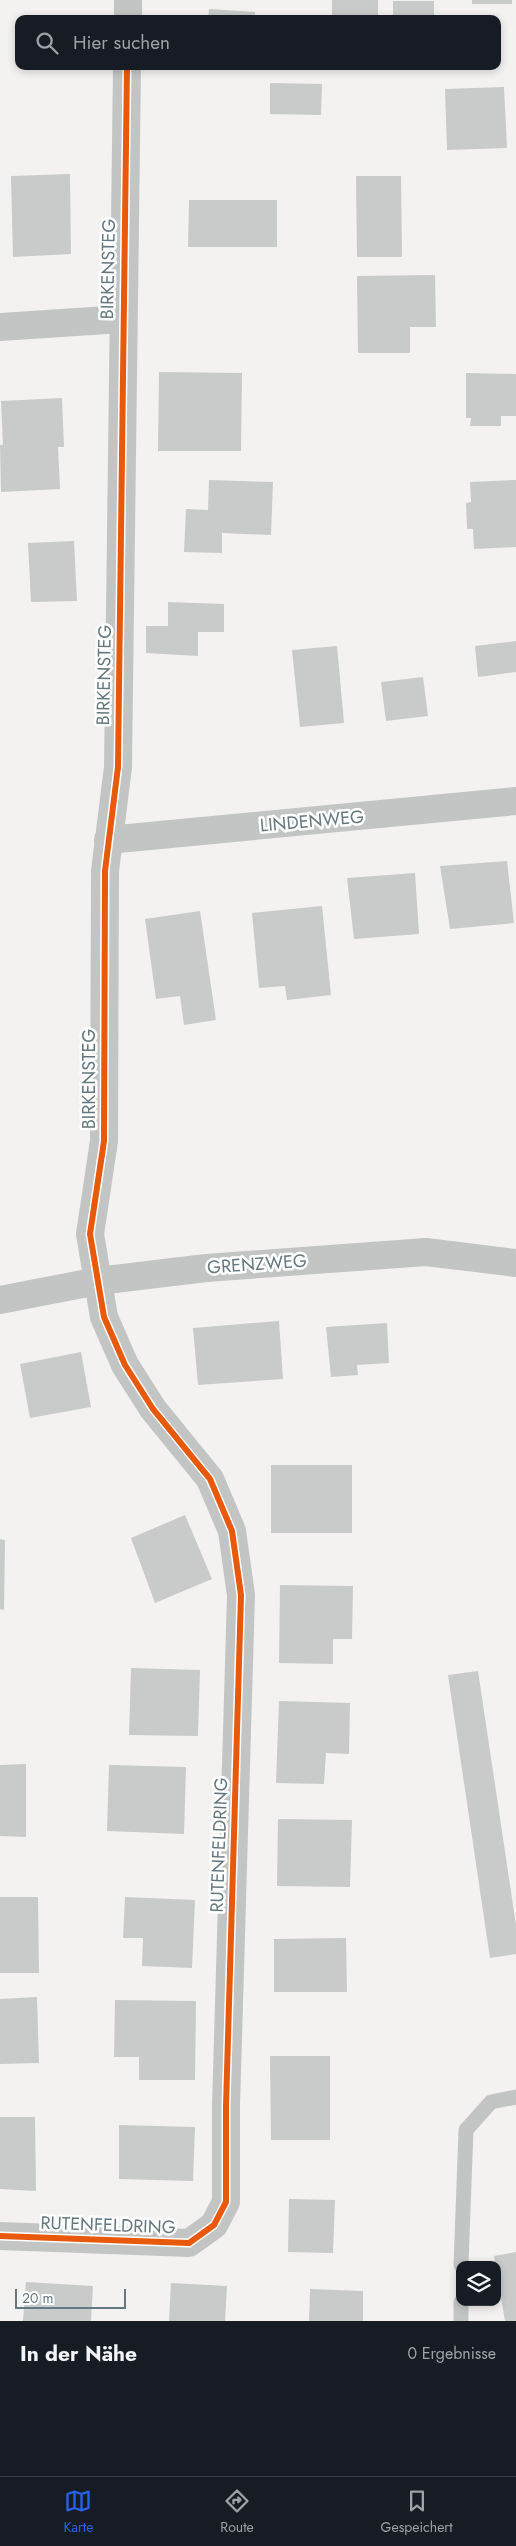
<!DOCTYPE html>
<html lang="de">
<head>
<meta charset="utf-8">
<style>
  :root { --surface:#171b24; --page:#242831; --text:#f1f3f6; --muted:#9ea1a6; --line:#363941; --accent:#2563eb }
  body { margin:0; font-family:Jost,sans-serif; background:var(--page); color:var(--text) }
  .controls { position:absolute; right:15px; bottom:15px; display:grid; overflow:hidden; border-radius:10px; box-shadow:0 2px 8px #0003 }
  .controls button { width:45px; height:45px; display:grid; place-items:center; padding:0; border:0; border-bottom:1px solid var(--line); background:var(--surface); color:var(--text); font:25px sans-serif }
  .scale { position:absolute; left:15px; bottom:12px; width:111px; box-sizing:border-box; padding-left:5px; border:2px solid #65787f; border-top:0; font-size:14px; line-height:18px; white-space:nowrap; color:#65787f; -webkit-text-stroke:4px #fff; paint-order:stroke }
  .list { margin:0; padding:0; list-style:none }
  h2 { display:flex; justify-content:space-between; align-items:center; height:65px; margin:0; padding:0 20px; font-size:21px }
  h2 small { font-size:16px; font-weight:400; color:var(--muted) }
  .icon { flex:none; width:28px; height:28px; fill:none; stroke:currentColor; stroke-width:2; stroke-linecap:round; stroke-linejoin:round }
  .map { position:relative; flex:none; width:516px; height:2321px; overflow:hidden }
  .search { position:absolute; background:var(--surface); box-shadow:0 2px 8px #0003; left:15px; right:15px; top:15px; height:55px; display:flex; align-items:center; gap:12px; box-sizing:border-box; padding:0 18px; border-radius:10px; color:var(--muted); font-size:19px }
  .sheet { height:155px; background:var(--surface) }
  nav { display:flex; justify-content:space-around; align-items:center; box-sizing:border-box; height:70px; border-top:1px solid var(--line); background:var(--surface); font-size:14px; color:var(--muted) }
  nav a { display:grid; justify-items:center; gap:2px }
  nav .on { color:var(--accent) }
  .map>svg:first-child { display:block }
  .building { fill:#c9caca }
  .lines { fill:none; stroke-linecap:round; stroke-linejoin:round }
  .service { stroke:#c3c5c5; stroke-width:15 }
  .minor { stroke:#c3c5c5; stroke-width:28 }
  .cycleway-casing { stroke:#fff; stroke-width:9 }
  .cycleway { stroke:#e8590c; stroke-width:6 }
  .labels { text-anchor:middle; stroke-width:5; stroke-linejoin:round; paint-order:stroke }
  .street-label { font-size:18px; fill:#65787f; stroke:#fff }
</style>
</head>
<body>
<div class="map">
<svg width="516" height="2321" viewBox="0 0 516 2321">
  <rect width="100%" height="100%" fill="#f3f2f1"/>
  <!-- building -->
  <g class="building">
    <rect x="332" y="0" width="46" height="19"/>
    <rect x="472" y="0" width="40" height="4"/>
    <rect x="393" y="1" width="41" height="18"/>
    <polygon points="209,9 255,12 255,19 208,19"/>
    <rect x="393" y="66" width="41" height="4"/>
    <polygon points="270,83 322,84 321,115 270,114"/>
    <polygon points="504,87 507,148 447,150 445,89"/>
    <polygon points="70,174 71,254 13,257 11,176"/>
    <polygon points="356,176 401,176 402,257 357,257"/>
    <polygon points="189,200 277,200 277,247 188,247"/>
    <polygon points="435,275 436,327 410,327 410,353 358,353 357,276"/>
    <polygon points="159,372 242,373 241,451 158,451"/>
    <polygon points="466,373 516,374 516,416 501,416 501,426 470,426 471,418 466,418"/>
    <polygon points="62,398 64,447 58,447 60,489 1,492 0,445 3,445 1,401"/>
    <polygon points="209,480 273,482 271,535 222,533 222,553 184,552 186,509 208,510"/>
    <polygon points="516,480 516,547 474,549 473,529 467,529 466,503 471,502 470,482"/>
    <polygon points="74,541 77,601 31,602 28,543"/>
    <polygon points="168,602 224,604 224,632 198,632 198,656 146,653 146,626 168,626"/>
    <polygon points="516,641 516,672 478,677 475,646"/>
    <polygon points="337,646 344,723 300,727 292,650"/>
    <polygon points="423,677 428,716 386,721 381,682"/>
    <polygon points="507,861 514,923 450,929 440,866"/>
    <polygon points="415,873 419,934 354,939 347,878"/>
    <polygon points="322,906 331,995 287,1000 285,986 259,988 252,913"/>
    <polygon points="200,911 216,1020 184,1025 180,996 156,999 145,919"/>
    <polygon points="279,1321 283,1379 198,1385 193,1328"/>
    <polygon points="387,1323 389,1363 357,1365 358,1375 331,1377 326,1327"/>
    <polygon points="81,1352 91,1407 30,1418 20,1364"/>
    <rect x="271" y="1465" width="81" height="68"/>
    <polygon points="185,1515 212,1579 155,1603 131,1538"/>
    <polygon points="0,1539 5,1540 4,1610 0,1609"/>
    <polygon points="280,1585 353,1586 352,1639 333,1639 333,1664 279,1663"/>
    <polygon points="131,1668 200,1670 198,1736 129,1735"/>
    <polygon points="478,1671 516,1925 516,1954 490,1958 448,1675"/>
    <polygon points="279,1701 350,1703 349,1754 326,1753 324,1784 276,1783"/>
    <polygon points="26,1764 26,1837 0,1836 0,1765"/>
    <polygon points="109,1765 186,1767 184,1834 107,1831"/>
    <polygon points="278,1819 352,1820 350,1887 277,1886"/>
    <polygon points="0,1897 38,1897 39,1973 0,1973"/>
    <polygon points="125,1897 195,1900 192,1968 142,1966 143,1938 123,1938"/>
    <polygon points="346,1938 347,1992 274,1992 274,1939"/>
    <polygon points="37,1997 39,2063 0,2064 0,1999"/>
    <polygon points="115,2000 196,2001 195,2080 139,2080 139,2057 114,2057"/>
    <polygon points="270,2056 330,2056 330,2140 271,2140"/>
    <polygon points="0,2117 35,2117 36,2191 0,2189"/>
    <polygon points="119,2125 195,2127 193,2181 119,2179"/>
    <polygon points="289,2199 335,2200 333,2253 288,2252"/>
    <polygon points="516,2252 516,2321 505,2321 494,2256"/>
    <polygon points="26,2282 93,2286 91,2321 23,2321"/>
    <polygon points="171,2283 227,2286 225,2321 169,2321"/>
    <polygon points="310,2289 363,2291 363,2321 309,2321"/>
  </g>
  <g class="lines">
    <!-- service -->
    <g class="service">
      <polyline points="461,2265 466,2130 491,2102 516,2097"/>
      <polyline points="461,2321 461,2302"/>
    </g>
    <!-- minor -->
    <g class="minor">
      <polyline points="128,19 128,0"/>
      <polyline points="0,327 122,319"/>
      <polyline points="108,840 516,801"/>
      <polyline points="0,1300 98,1281 206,1268 426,1252 516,1263"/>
      <polyline points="0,2236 189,2243 214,2225 226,2202 226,2106 241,1595 232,1531 210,1479 153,1409 125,1365 104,1317 90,1234 104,1141 105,871 118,767 127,66"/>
    </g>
    <!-- cycleway casing -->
    <g class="cycleway-casing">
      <polyline id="cycleway" points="0,2236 189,2243 214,2225 226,2202 226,2106 241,1595 232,1531 210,1479 153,1409 125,1365 104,1317 90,1234 104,1141 105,871 118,767 127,66"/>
    </g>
    <!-- cycleway -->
    <use href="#cycleway" class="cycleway"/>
  </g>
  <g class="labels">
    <!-- street labels -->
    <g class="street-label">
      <text transform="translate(108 269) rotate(-89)" y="6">BIRKENSTEG</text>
      <text transform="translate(104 675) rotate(-89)" y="6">BIRKENSTEG</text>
      <text transform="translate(312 821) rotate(-5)" y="6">LINDENWEG</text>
      <text transform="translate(89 1079) rotate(-90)" y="6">BIRKENSTEG</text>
      <text transform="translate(257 1264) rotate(-4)" y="6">GRENZWEG</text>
      <text transform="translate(219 1845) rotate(-88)" y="6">RUTENFELDRING</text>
      <text transform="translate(108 2225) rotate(2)" y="6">RUTENFELDRING</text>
    </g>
  </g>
</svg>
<div class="controls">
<button><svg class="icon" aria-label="layers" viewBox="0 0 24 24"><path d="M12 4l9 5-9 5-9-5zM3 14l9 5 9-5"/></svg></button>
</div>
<div class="scale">20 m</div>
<div class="search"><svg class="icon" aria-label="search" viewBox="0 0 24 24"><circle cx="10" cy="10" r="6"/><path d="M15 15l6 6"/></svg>Hier suchen</div>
</div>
<section class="sheet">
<h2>In der Nähe<small>0 Ergebnisse</small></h2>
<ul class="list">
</ul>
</section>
<nav>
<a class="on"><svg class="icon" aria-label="map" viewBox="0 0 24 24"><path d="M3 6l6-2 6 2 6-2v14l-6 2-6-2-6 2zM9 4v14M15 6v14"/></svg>Karte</a>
<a><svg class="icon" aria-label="directions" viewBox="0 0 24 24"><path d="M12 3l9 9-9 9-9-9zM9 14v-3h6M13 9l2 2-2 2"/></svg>Route</a>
<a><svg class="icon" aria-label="saved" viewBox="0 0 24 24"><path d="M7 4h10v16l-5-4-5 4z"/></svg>Gespeichert</a>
</nav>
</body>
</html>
